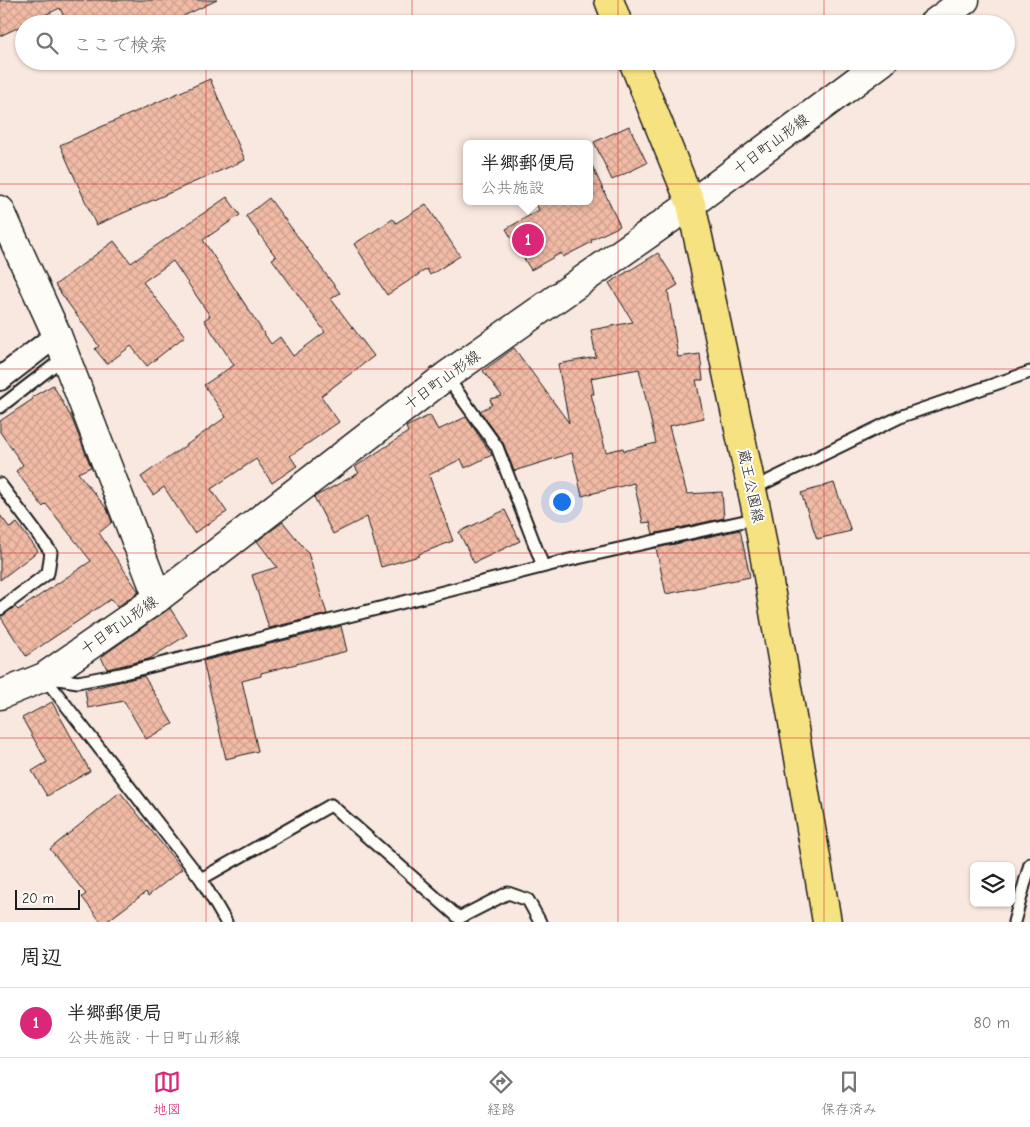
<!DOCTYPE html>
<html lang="ja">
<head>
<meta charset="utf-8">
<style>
  :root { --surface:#fff; --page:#f6f6f6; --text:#222; --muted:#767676; --line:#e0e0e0; --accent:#db2777 }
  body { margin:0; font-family:"Comic Neue","Klee One",sans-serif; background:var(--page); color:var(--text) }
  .controls { position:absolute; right:15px; bottom:15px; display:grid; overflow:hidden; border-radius:8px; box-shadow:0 1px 4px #0004 }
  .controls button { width:45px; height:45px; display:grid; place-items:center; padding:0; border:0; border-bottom:1px solid var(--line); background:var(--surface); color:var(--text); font:25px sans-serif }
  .scale { position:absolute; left:15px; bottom:12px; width:65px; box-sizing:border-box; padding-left:5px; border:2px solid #1c1c1c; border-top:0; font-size:14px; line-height:18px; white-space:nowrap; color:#1c1c1c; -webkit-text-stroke:4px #fdfcf7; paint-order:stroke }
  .you { position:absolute; left:561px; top:501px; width:18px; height:18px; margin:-12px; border:4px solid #fff; border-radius:50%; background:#1a73e8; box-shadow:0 0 0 8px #1a73e833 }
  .badge { display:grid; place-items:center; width:32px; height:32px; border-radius:50%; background:var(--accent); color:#fff; font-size:16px; font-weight:700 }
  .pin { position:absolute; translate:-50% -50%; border:2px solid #fff; box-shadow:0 1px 5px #0006 }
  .popup { position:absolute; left:463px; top:140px; width:130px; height:65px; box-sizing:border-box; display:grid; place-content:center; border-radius:8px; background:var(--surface); filter:drop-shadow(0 1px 4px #0005); font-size:16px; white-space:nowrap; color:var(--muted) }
  .popup b { font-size:19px; color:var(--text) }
  .popup::after { content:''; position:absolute; left:50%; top:100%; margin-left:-10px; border:10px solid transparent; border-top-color:var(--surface) }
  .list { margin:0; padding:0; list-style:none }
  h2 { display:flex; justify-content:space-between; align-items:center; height:65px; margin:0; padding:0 20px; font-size:21px }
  h2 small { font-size:16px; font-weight:400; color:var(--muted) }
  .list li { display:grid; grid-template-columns:32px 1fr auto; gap:15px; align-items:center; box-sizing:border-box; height:70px; padding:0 20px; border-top:1px solid var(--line) }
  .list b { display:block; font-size:19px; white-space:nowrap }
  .list p { margin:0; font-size:16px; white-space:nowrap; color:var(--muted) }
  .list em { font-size:16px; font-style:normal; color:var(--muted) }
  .icon { flex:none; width:28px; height:28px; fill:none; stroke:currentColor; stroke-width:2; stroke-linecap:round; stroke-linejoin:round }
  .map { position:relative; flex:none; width:1030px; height:922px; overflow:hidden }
  .search { position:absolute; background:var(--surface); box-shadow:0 1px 4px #0004; left:15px; right:15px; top:15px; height:55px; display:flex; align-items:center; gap:12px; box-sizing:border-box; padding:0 18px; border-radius:28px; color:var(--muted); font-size:19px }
  .sheet { height:135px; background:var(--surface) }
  nav { display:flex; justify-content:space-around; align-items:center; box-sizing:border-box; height:70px; border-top:1px solid var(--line); background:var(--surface); font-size:14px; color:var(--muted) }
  nav a { display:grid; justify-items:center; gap:2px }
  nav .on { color:var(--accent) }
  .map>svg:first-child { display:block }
  .building { fill:url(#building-cross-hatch); stroke:#1c1c1c; fill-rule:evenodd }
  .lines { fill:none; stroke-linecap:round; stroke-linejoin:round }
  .lane-casing { stroke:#1c1c1c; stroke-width:15 }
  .street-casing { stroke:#1c1c1c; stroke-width:26 }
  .secondary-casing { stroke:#1c1c1c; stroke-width:31 }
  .primary-casing { stroke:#1c1c1c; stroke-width:31 }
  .lane { stroke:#fdfcf7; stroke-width:11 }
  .street { stroke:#fdfcf7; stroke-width:22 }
  .secondary { stroke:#fdfcf7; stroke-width:28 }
  .primary { stroke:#f6e281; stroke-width:28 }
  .grid { fill:none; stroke:#d62828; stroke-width:1; stroke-opacity:0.55 }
  .labels { text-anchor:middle; stroke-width:4; stroke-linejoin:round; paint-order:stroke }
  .street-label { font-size:15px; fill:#1c1c1c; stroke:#fdfcf7 }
</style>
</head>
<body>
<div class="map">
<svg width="1030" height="922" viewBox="0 0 1030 922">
  <defs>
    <pattern id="building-cross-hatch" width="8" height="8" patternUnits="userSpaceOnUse" patternTransform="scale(1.25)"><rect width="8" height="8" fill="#f1bba6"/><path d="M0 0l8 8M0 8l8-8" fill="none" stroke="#cea08e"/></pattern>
  </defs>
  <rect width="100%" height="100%" fill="#f9e8df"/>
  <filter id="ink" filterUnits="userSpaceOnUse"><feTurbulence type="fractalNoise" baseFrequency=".02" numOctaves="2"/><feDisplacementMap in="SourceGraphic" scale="10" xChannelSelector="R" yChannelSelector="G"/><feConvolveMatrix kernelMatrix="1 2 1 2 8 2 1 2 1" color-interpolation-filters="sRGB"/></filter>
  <g filter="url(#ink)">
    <!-- building -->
    <g class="building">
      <polygon points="0,0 217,0 167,24 67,24 60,8 0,36"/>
      <polygon points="210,79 245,160 96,225 60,145"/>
      <polygon points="629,126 647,163 612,180 594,142"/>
      <polygon points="589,159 620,226 591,240 592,242 563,257 561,253 531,270 506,229 539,210 535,201 589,201"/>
      <polygon points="227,197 240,215 203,240 271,344 280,337 293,356 325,332 272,259 276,257 246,216 269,198 340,293 331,299 374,356 321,396 339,422 290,456 297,466 272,483 256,459 211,489 227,512 194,533 164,487 153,495 141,477 226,417 204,385 234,365 204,320 210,316 173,261 143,282 185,336 147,366 131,346 107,364 95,349 99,346 55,285 114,241 131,263"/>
      <polygon points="426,204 460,256 430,275 427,269 387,295 354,244 393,219 396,223"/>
      <path d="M658,253L678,285L668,291L678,357L700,354L703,380H696L704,418L669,426L687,494L722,492L724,518L653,534L650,522L643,523L634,483L582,496L572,453L514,471L503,443L480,411L492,405L490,399L502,396L483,371L514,348L569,423L558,364L596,357L591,330L633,322L609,283ZM639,369L656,443L624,451L623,448L606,452L591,394H594L591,378Z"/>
      <polygon points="53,385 72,419 91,467 78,473 107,509 112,522 99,533 139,592 117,607 111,599 26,656 0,616 15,607 18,610 91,561 46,504 43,507 16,471 23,465 0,432 0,421 33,399 32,397"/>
      <polygon points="430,415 438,430 466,417 492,455 465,468 461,459 429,475 453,541 419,554 419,556 381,567 367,517 333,534 314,497 359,473 355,467 408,432 406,427"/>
      <polygon points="834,483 851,531 817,539 801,493"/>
      <polygon points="505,510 520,541 474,563 459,532"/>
      <polygon points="0,515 10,528 17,523 38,551 0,580"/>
      <polygon points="283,522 308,553 327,614 269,628 252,575 277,567 257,541"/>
      <polygon points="740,530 750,577 666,594 656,548"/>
      <polygon points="170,608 187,635 149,659 107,669 101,657"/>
      <polygon points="341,626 347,651 261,673 261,676 242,681 258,751 226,759 203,661"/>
      <polygon points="144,676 173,724 146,739 124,701 88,708 85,690"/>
      <polygon points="52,702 90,771 47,796 32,771 47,762 22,718"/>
      <polygon points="120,792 182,869 148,896 146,892 106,922 101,922 82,897 86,894 50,849"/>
    </g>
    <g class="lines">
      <!-- lane casing -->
      <g class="lane-casing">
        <g id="lane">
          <polyline points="446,376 497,447 543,566"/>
          <polyline points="0,407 65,357"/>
          <polyline points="0,484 51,552 48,573 0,609"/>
          <polyline points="752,489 902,416 1030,372"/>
          <polyline points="44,677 201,879 226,922"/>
          <polyline points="51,678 78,682 120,674 569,560 758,518"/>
          <polyline points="201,879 331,805 459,918 508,893 528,900 540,922"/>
          <polyline points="1014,922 1030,864"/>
        </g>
      </g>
      <!-- street casing -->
      <g class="street-casing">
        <polyline id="street" points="0,379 57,335"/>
      </g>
      <!-- secondary casing -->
      <g class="secondary-casing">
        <g id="secondary">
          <polyline points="933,24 965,0"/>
          <polyline points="0,210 57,335 158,598"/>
          <polyline points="0,695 44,677 158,598 446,376 691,204 883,61"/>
        </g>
      </g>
      <!-- primary casing -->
      <g class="primary-casing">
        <g id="primary">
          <polyline points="609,0 618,24"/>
          <polyline points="633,61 691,204 758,518 827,922"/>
        </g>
      </g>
      <!-- lane -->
      <use href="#lane" class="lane"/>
      <!-- street -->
      <use href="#street" class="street"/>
      <!-- secondary -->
      <use href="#secondary" class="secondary"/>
      <!-- primary -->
      <use href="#primary" class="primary"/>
    </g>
  </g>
  <!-- grid -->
  <path class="grid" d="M206,0V24M412,0V24M618,0V24M824,0V24M206,61V922M412,61V922M618,61V922M824,61V922M0,184H1030M0,369H1030M0,553H1030M0,738H1030"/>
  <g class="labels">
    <!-- street labels -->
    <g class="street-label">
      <text transform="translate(771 144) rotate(-37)" y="5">十日町山形線</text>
      <text transform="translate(442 380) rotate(-36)" y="5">十日町山形線</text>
      <text transform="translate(751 486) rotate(78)" y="5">蔵王公園線</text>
      <text transform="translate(119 625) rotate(-35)" y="5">十日町山形線</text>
    </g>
  </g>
</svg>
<div class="controls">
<button><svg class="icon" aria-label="layers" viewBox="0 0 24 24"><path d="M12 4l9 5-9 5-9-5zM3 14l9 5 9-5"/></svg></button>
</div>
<div class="scale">20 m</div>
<div class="you"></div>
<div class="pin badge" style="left:528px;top:240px">1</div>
<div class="popup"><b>半郷郵便局</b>公共施設</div>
<div class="search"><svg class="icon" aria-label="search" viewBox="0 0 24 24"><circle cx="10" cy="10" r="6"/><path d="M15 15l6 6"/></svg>ここで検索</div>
</div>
<section class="sheet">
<h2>周辺<small></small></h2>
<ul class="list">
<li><span class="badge">1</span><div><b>半郷郵便局</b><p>公共施設 · 十日町山形線</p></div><em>80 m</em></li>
</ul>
</section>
<nav>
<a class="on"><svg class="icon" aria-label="map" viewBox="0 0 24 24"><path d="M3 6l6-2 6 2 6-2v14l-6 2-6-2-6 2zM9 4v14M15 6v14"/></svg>地図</a>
<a><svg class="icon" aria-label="directions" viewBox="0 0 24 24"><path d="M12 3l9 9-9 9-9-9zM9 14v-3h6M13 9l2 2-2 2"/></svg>経路</a>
<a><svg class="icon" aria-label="saved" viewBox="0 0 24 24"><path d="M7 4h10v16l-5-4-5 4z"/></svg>保存済み</a>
</nav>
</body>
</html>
